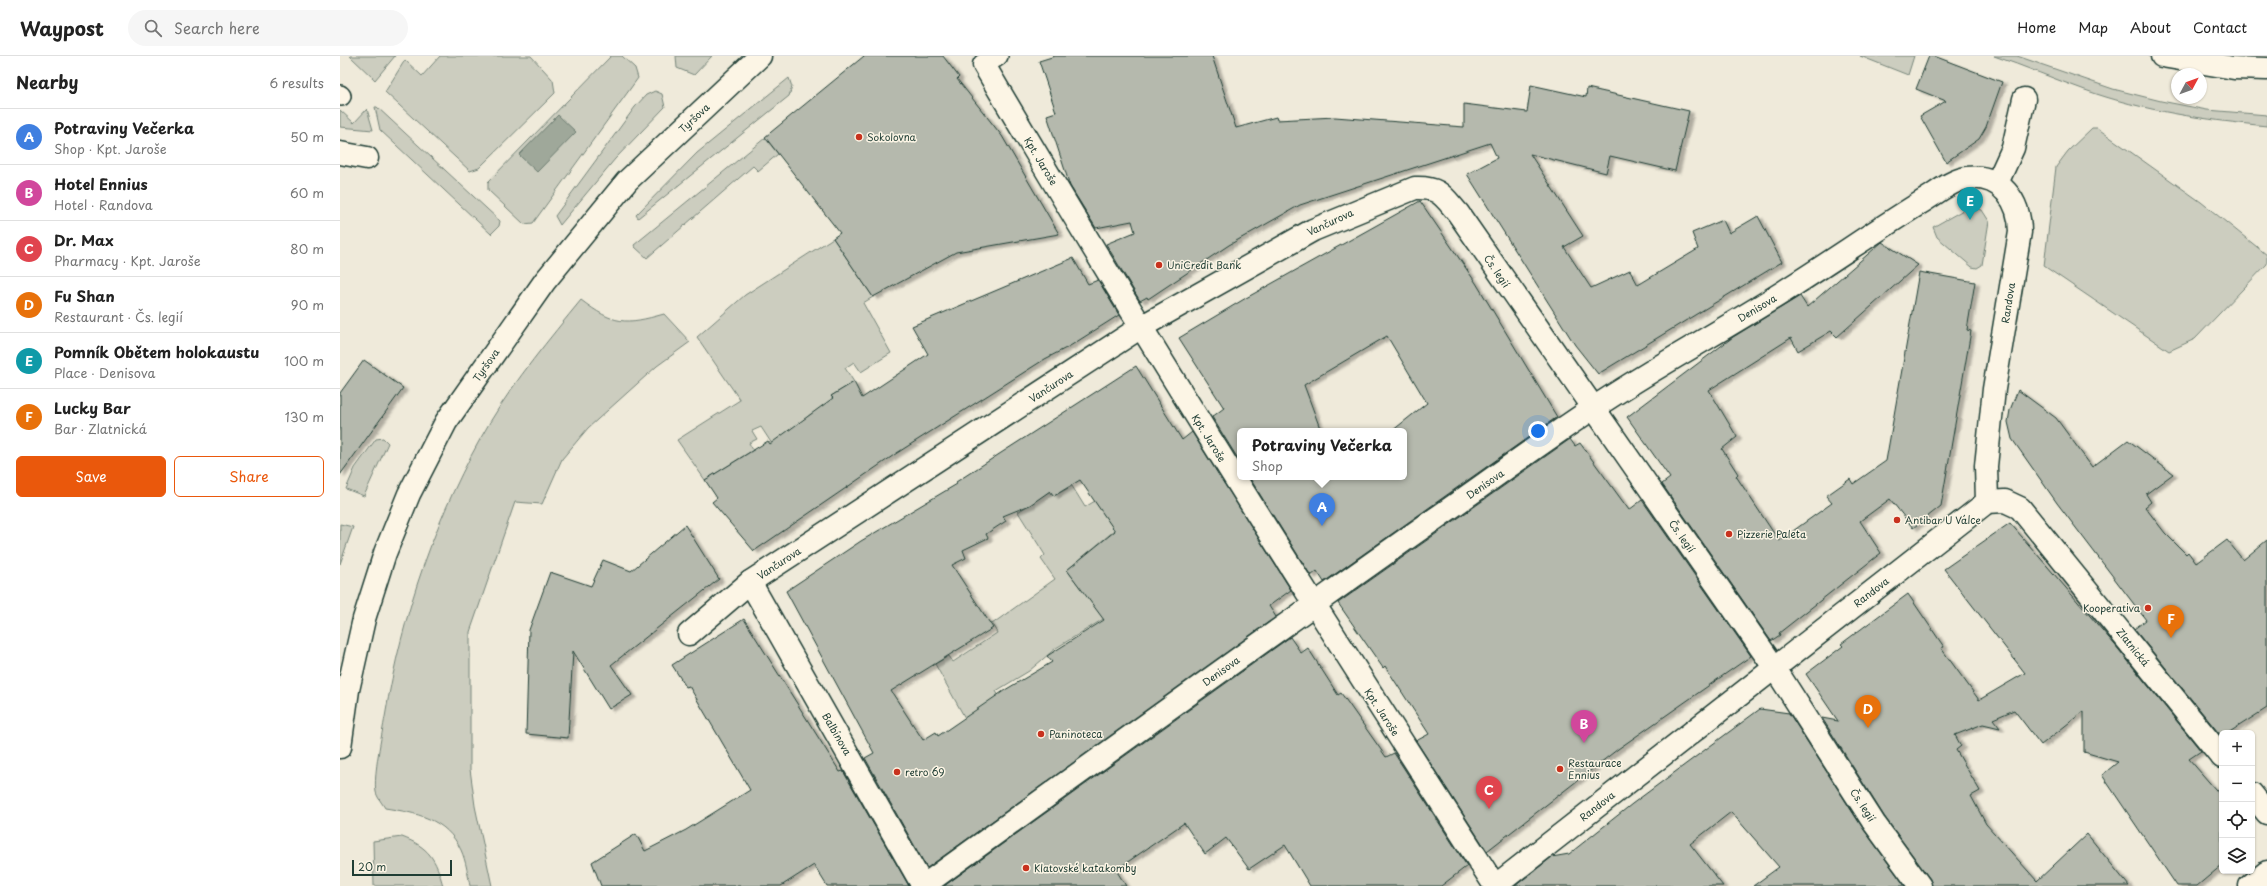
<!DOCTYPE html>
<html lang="en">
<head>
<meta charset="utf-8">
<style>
  :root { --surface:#fff; --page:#f6f6f6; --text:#222; --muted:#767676; --line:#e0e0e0; --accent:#ea580c }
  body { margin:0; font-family:"Playpen Sans",sans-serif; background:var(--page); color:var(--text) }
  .controls { position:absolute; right:12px; bottom:12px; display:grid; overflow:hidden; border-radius:6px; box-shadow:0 1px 3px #0004 }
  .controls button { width:36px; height:36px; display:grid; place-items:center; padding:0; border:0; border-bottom:1px solid var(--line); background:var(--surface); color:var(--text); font:20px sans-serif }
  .compass { position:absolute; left:1831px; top:12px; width:36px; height:36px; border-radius:50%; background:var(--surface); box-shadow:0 1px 3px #0004; rotate:49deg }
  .scale { position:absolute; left:12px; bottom:10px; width:100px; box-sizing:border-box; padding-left:4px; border:2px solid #1f3d34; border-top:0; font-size:11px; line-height:14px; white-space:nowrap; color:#1f3d34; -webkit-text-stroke:3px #fcf5e5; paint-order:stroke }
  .you { position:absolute; left:1198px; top:375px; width:14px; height:14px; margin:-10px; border:3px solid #fff; border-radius:50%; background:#1a73e8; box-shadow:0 0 0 6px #1a73e833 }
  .badge { display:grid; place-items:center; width:26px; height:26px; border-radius:50%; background:var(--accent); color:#fff; font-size:13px; font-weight:700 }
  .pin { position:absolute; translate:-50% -33px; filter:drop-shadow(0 1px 2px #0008) }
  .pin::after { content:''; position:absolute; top:21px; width:14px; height:12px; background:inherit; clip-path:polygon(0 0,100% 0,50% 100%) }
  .popup { position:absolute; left:897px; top:372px; width:170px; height:52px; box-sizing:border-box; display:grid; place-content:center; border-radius:6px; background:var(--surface); filter:drop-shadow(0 1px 3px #0005); font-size:13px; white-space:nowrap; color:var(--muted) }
  .popup b { font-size:15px; color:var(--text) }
  .popup::after { content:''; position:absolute; left:50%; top:100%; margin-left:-8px; border:8px solid transparent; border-top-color:var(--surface) }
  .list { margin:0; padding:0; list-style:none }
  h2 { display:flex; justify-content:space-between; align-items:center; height:52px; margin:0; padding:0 16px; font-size:17px }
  h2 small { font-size:13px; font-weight:400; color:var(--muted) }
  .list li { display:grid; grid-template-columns:26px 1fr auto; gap:12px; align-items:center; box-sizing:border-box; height:56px; padding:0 16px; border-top:1px solid var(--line) }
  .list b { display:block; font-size:15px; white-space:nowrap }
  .list p { margin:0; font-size:13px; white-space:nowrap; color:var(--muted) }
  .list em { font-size:13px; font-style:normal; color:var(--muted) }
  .actions { display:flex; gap:8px; padding:12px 16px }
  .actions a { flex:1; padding:9px 0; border:1px solid var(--accent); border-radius:6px; text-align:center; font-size:14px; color:var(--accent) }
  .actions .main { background:var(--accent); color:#fff }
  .icon { flex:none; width:22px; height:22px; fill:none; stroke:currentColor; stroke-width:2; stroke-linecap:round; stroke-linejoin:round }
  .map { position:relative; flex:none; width:1927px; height:830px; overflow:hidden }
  header { display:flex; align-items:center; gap:24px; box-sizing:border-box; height:56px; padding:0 20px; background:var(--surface); border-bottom:1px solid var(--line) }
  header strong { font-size:19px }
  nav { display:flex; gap:22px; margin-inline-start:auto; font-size:14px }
  .search { width:280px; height:36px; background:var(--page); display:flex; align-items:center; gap:10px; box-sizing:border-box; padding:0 14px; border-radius:22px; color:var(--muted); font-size:15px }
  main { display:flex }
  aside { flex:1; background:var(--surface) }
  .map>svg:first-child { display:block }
  .green { fill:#cccdbf; stroke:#76857a }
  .water { fill:#9fa89a; stroke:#6c7d71 }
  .building { fill:#b5b9ad; stroke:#1f3d34; fill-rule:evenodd; filter:url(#shadow) }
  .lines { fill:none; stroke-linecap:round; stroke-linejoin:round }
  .lane-casing { stroke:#1f3d34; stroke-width:22 }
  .street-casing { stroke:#1f3d34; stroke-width:25 }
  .secondary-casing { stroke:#1f3d34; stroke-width:25 }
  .primary-casing { stroke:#1f3d34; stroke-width:25 }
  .lane { stroke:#fcf5e5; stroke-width:19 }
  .street { stroke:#fcf5e5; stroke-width:22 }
  .secondary { stroke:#fcf5e5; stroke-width:22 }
  .primary { stroke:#fcf5e5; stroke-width:22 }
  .poi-dot { fill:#c8321e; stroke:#fcf5e5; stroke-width:1.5 }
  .labels { text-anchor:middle; stroke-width:3; stroke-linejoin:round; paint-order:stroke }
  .street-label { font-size:10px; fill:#1f3d34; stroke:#fcf5e5 }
  .poi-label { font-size:10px; fill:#1f3d34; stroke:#fcf5e5; text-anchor:start }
</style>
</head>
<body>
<header>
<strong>Waypost</strong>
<div class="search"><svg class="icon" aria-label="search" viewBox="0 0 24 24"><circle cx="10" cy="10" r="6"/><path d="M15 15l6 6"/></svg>Search here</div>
<nav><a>Home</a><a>Map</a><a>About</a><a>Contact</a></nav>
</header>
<main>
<aside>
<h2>Nearby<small>6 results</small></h2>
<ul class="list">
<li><span class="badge" style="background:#3f7fe0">A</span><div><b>Potraviny Večerka</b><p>Shop · Kpt. Jaroše</p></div><em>50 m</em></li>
<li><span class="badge" style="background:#d1479c">B</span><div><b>Hotel Ennius</b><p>Hotel · Randova</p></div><em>60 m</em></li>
<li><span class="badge" style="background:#e0444e">C</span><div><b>Dr. Max</b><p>Pharmacy · Kpt. Jaroše</p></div><em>80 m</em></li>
<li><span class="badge" style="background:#e8710a">D</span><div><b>Fu Shan</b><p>Restaurant · Čs. legií</p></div><em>90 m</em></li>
<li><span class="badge" style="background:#0f9aa8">E</span><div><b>Pomník Obětem holokaustu</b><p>Place · Denisova</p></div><em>100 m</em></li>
<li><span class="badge" style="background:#e8710a">F</span><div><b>Lucky Bar</b><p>Bar · Zlatnická</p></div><em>130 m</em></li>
</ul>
<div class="actions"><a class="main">Save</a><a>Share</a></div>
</aside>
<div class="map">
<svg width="1927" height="830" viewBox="0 0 1927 830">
  <defs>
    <filter id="shadow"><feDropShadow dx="4.5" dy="2.5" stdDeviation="1" flood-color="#0004"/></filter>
  </defs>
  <rect width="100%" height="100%" fill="#efeada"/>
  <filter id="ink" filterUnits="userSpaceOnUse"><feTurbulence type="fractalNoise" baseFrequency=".025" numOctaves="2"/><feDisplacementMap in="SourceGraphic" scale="8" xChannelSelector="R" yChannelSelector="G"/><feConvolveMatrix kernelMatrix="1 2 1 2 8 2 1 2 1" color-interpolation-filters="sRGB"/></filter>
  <g filter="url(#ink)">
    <!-- green -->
    <g class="green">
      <polygon points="10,0 55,0 35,24"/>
      <polygon points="100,0 191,0 213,24 215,37 139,112 130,115 45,36 65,4 82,20"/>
      <polygon points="271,0 282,0 295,12 298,22 193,167 184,168 148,134 148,126"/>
      <polygon points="336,0 372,0 354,19 337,12"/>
      <polygon points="1520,0 1574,0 1568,19"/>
      <path d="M1654,0H1677L1773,33L1821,45L1867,54L1927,59V70C1866,64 1803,55 1745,34C1714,23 1684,10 1654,0Z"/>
      <polygon points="449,22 452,31 449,40 298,162 296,159 357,97"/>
      <polygon points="315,35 322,38 325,51 275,103 220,169 215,160 295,51 306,39"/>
      <polygon points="35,51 37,51 160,165 159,170 151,178 40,74"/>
      <polygon points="27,53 33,74 0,71 0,54 14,67"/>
      <polygon points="1752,72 1757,72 1861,146 1927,199 1927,208 1855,283 1829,295 1704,210 1716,111 1728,95"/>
      <polygon points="425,82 438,98 418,115 413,110 307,202 295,191 294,189"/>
      <polygon points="1632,151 1642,154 1649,165 1642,209 1637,212 1632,211 1597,181 1593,171 1625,153"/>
      <polygon points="493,182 533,241 523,247 551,297 521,316 514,306 505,312 514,326 491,340 493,343 477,363 472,357 466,362 471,370 434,391 421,371 412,375 417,383 409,387 413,394 365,424 337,384 400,344 357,281 405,239"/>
      <path d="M241,244C274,269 285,269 324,258L350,286L317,310L248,372L222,403L202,448L175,446L130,576V713L135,750L152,830H130C128,819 126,805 121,794C106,762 76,757 45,752C42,747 37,741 36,736C33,720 42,678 45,661C62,558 97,455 150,366C176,323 209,283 241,244Z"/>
      <polygon points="43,382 48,387 24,440 6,433 15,412 36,383"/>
      <polygon points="732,430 745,451 755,445 775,474 727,514 742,534 783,551 716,592 689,615 656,635 670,661 625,662 595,608 609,600 613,606 657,577 652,568 715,523 701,503 705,499 678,456 710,435 714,440"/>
      <polygon points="0,468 13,471 0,508"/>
      <path d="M62,781C89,791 96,803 103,830H34L33,785Z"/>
    </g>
    <!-- water -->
    <polygon class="water" points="218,59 236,76 197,116 179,99"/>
    <!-- building -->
    <g class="building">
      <polygon points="524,0 603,0 619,21 617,23 662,80 719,178 616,196 533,241 493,182 500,177 425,81"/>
      <polygon points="715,0 872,0 896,72 936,61 937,64 995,61 1124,71 1124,48 1187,56 1191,29 1246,41 1247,32 1349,55 1335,115 1270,100 1266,117 1190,98 1243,180 1224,191 1251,232 1290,214 1298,229 1358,193 1352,177 1383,164 1389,177 1418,160 1442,206 1258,318 1235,289 1127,118 1157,102 1150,87 960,149 889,189 808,243 807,241 800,245 766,188 795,176 792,165 756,172 730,130 707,59 716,56 699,5"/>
      <polygon points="1589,0 1594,0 1662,26 1646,71 1639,83 1606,106 1580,60 1606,45 1576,33"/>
      <polygon points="1080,145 1136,227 1217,361 984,526 977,515 971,520 909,421 1064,421 1064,375 1052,375 1087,347 1047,280 964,329 981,375 900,375 900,406 872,361 884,352 839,282 906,242"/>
      <polygon points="1542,186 1578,209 1497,281 1491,275 1458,295 1451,282 1369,334 1397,381 1382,393 1398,418 1396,420 1439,485 1492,447 1486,440 1510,423 1513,428 1546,405 1579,216 1635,226 1627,274 1631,275 1601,450 1573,472 1550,443 1520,465 1541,497 1439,577 1440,579 1431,585 1322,428 1330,422 1287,361 1393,281 1460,240 1467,251"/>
      <polygon points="733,202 748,228 758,224 779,259 730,290 705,303 557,397 414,495 372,446 377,442 365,424 428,385 430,388 493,342 491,340 514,326 522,342 588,298 572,270"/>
      <polygon points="24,304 63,332 0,419 0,337"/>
      <path d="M796,310L842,384L852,376L951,534L929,550L936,561L587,812L525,702L534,697L446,535L521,485L617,428L616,426ZM740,424L775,475L727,514L764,564L707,600L712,606L665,634L598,680L596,676L583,684L551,635L653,572L612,509L626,502L623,494L648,482L646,478L666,465L663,460L690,449L710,435L714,440Z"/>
      <polygon points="1678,334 1716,362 1752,411 1788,384 1833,418 1806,438 1811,446 1805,451 1825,477 1846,498 1848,496 1856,507 1887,484 1903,504 1927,484 1927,652 1888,677 1882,677 1882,681 1794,573 1806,564 1717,447 1672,383 1668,366 1670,354"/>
      <polygon points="1230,383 1235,390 1240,387 1289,454 1302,444 1411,600 1278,693 1147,795 1076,685 1089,678 1045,610 1043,612 998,547"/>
      <polygon points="1670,467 1775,589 1861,695 1849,703 1882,741 1882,809 1857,830 1837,830 1762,719 1778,706 1744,696 1744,655 1701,689 1674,654 1653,663 1660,672 1643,668 1615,679 1621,690 1616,694 1640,735 1631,740 1646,768 1697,825 1747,778 1789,830 1592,830 1590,823 1544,760 1482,662 1498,665 1466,618 1503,590 1501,588 1568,538 1604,591 1601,592 1639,644 1685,617 1604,513"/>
      <polygon points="345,469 379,523 271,609 292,639 269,653 233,595 228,682 186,678 189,574 210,516 251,530 263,504 291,515"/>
      <polygon points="404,563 500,716 503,715 569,830 487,830 474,809 441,830 261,830 252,806 296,778 305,795 346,774 410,734 349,630 346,631 332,609"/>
      <polygon points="950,581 961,597 968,592 998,639 1001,637 1046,701 1054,697 1127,810 1101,830 970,830 945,789 909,813 886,782 865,798 844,767 776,814 786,830 604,830"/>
      <polygon points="1420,653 1449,657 1524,774 1565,830 1413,830 1439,811 1391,756 1350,788 1383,830 1175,830 1212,801 1229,798 1292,748"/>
    </g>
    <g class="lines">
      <!-- lane casing -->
      <g class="lane-casing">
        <g id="lane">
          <polyline points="644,9 658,0"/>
          <polyline points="0,39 1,40"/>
        </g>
      </g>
      <!-- street casing -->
      <g class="street-casing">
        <g id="street">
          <path d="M644,9C807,287 980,559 1155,830L1647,446"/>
          <polyline points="0,97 27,102"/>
          <polyline points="1657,127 1673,92 1684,43"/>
          <polyline points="1647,446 1665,445 1680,452 1882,701"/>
          <polyline points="410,526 583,830"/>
          <path d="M349,578L410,526L801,271L973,174L1075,132C1100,131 1103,140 1118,157L1434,611L1534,767L1580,830"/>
          <polyline points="1912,738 1927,757"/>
          <path d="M583,830C748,711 913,591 1079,474C1137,434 1193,392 1252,353C1317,309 1388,272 1454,229C1498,201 1541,171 1585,144C1598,136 1612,124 1627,122C1661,118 1680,145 1680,176L1654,333L1646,410L1647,446"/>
          <polyline points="1910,830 1927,816"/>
        </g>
      </g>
      <!-- secondary casing -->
      <g class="secondary-casing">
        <polyline id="secondary" points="1822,0 1894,12 1927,13"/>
      </g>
      <!-- primary casing -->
      <g class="primary-casing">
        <polyline id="primary" points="0,691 8,634 24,563 45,497 69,438 106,366 205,225 287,125 420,0"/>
      </g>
      <!-- lane -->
      <use href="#lane" class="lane"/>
      <!-- street -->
      <use href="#street" class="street"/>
      <!-- secondary -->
      <use href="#secondary" class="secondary"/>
      <!-- primary -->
      <use href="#primary" class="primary"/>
    </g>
  </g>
  <!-- markers -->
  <g class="poi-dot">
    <circle cx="519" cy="81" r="4"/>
    <circle cx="819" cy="209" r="4"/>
    <circle cx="1557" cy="464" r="4"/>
    <circle cx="1389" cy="478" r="4"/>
    <circle cx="1808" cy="552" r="4"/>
    <circle cx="701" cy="678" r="4"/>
    <circle cx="1220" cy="713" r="4"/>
    <circle cx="557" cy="716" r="4"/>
    <circle cx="686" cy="812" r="4"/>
  </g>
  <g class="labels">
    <!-- street labels -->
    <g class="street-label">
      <text transform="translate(354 62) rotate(-43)" y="4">Tyršova</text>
      <text transform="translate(701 105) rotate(59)" y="4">Kpt. Jaroše</text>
      <text transform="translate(990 166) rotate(-25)" y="4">Vančurova</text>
      <text transform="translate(1157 215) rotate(56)" y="4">Čs. legií</text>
      <text transform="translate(1668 247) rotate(-81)" y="4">Randova</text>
      <text transform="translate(1417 252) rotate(-31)" y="4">Denisova</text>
      <text transform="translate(146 309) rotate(-55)" y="4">Tyršova</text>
      <text transform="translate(711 330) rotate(-33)" y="4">Vančurova</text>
      <text transform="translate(869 382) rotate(58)" y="4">Kpt. Jaroše</text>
      <text transform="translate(1145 428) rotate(-35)" y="4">Denisova</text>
      <text transform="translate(1342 480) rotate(55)" y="4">Čs. legií</text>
      <text transform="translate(439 507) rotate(-33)" y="4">Vančurova</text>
      <text transform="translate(1531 536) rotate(-38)" y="4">Randova</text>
      <text transform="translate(1793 591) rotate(51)" y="4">Zlatnická</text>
      <text transform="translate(881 615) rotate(-36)" y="4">Denisova</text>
      <text transform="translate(1042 656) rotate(57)" y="4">Kpt. Jaroše</text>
      <text transform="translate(497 678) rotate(60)" y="4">Balbínova</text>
      <text transform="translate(1523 749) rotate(57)" y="4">Čs. legií</text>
      <text transform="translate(1257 750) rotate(-38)" y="4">Randova</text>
    </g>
    <!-- poi labels -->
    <g class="poi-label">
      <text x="527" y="85">Sokolovna</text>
      <text x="827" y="213">UniCredit Bank</text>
      <text x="1565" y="468">Antibar U Válce</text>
      <text x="1397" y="482">Pizzerie Paleta</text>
      <text x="1800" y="556" text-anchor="end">Kooperativa</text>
      <text x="709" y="682">Paninoteca</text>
      <text x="1228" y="711">Restaurace<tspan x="1228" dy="12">Ennius</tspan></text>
      <text x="565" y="720">retro 69</text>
      <text x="694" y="816">Klatovské katakomby</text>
    </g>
  </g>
</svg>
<div class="controls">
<button>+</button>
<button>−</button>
<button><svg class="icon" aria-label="locate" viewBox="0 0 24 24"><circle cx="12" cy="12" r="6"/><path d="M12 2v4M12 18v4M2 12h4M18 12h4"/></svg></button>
<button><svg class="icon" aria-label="layers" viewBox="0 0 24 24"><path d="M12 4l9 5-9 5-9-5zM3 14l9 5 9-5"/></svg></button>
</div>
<svg class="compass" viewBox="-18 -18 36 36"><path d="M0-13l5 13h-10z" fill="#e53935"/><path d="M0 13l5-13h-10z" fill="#767676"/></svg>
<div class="scale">20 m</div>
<div class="you"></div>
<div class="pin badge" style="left:982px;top:470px;background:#3f7fe0">A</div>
<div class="popup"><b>Potraviny Večerka</b>Shop</div>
<div class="pin badge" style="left:1244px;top:687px;background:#d1479c">B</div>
<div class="pin badge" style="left:1149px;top:753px;background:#e0444e">C</div>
<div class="pin badge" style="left:1528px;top:672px;background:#e8710a">D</div>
<div class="pin badge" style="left:1630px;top:164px;background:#0f9aa8">E</div>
<div class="pin badge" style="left:1831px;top:582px;background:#e8710a">F</div>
</div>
</main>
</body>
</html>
